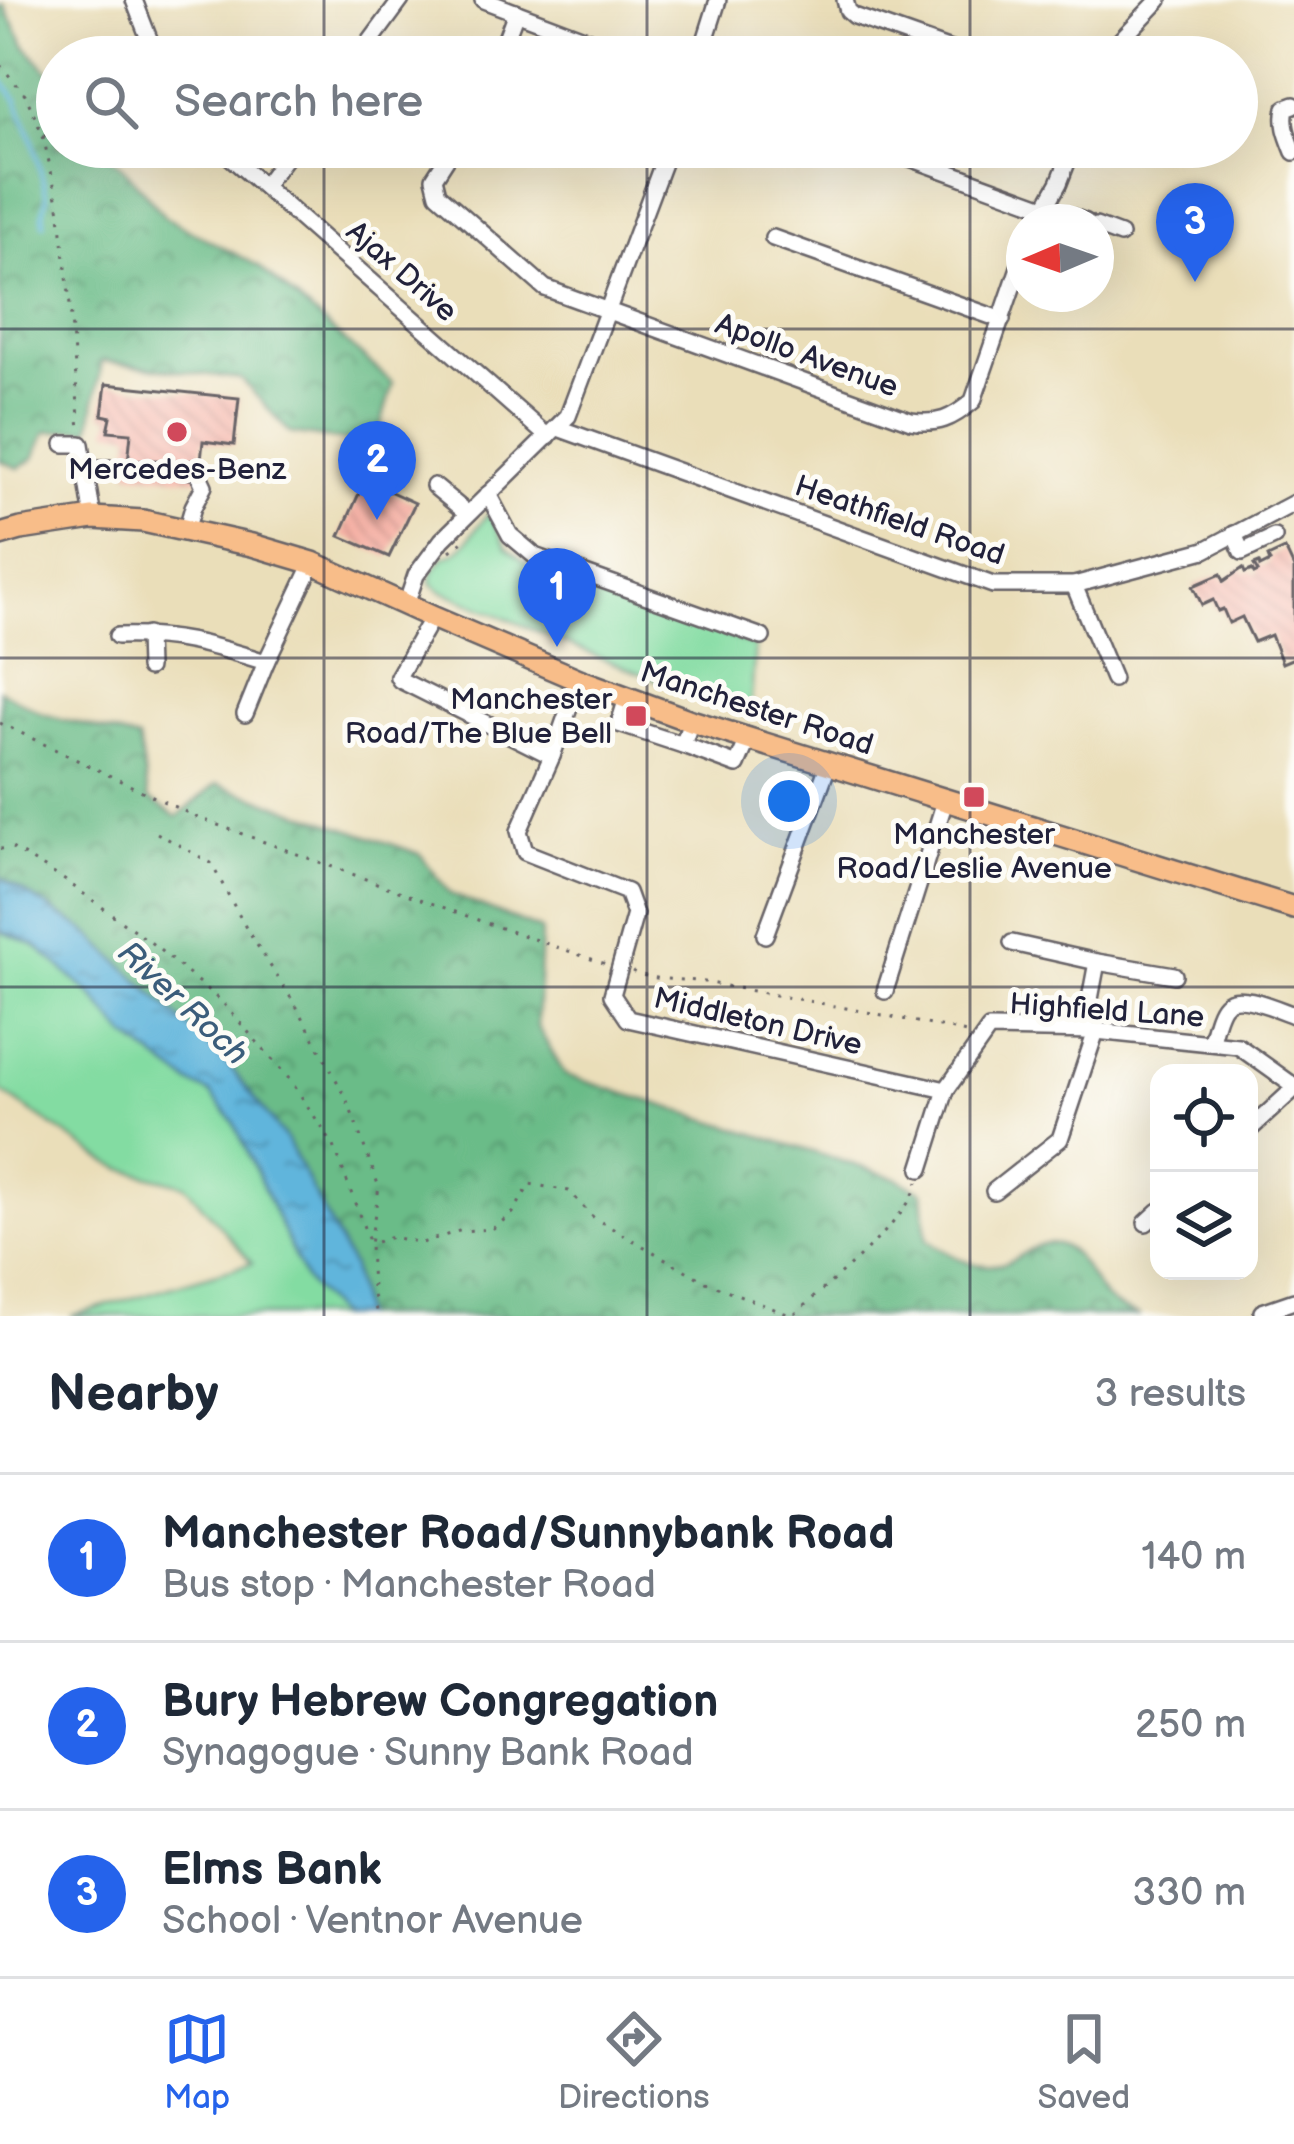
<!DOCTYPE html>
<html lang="en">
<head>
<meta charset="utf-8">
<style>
  :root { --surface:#fff; --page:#f2f2f3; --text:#1f2937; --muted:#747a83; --line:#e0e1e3; --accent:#2563eb }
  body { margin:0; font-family:"Balsamiq Sans",sans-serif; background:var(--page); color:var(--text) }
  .controls { position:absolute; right:36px; bottom:36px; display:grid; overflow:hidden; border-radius:24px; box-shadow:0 12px 48px #0002 }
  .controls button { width:108px; height:108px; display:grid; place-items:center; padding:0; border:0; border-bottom:3px solid var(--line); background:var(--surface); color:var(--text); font:60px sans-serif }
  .compass { position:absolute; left:1006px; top:204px; width:108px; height:108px; border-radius:50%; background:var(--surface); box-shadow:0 12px 48px #0002; rotate:268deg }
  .you { position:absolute; left:789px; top:801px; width:42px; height:42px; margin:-30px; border:9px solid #fff; border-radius:50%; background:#1a73e8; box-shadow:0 0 0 18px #1a73e833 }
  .badge { display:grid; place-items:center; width:78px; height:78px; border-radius:50%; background:var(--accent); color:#fff; font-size:39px; font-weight:700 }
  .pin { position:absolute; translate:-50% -99px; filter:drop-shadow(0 3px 6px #0008) }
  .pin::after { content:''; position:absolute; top:63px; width:42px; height:36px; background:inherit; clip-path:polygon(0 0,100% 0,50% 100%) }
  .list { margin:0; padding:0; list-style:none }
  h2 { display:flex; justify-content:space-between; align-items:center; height:156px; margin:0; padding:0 48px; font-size:51px }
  h2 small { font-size:39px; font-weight:400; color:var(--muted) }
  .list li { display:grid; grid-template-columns:78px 1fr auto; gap:36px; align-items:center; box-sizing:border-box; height:168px; padding:0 48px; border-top:3px solid var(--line) }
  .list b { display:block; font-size:45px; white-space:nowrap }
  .list p { margin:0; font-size:39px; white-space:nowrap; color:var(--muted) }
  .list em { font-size:39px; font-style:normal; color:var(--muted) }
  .icon { flex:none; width:66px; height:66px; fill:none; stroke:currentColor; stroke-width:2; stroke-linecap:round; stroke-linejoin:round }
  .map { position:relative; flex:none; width:1294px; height:1316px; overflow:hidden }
  .search { position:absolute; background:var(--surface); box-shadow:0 12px 48px #0002; left:36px; right:36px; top:36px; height:132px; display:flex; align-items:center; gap:30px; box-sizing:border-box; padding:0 42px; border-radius:66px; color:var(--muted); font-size:45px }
  .sheet { height:660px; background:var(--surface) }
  nav { display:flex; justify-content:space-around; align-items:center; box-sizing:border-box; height:168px; border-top:3px solid var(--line); background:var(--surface); font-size:33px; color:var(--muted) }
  nav a { display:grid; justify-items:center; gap:6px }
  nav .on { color:var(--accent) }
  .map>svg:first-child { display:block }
  .green { fill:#83dca2; stroke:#527f6e; stroke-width:3 }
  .forest { fill:url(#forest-crowns); stroke:#466f62; stroke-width:3 }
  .water { fill:url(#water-ripples); stroke:#416c8c; stroke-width:3 }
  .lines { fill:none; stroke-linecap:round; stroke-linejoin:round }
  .stream { stroke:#60b5dc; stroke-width:4.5 }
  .building { fill:url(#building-back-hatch) }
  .minor-casing { stroke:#686467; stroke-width:20 }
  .highway-casing { stroke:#686467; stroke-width:26 }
  .path { stroke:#686467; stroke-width:3; stroke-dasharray:3 9; stroke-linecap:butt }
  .minor { stroke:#fff; stroke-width:15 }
  .highway { stroke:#f8bd89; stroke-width:21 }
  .grid { fill:none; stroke:#22223b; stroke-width:3; stroke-opacity:0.55 }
  .poi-dot { fill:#d1495b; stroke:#fdfcf7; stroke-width:4.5 }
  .labels { text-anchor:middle; stroke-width:10; stroke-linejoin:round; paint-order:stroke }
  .street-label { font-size:30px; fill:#22223b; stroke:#fdfcf7 }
  .poi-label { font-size:30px; fill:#22223b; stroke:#fdfcf7 }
  .water-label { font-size:33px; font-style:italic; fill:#3b5d7b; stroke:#fdfcf7 }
</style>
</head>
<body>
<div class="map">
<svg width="1294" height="1316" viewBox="0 0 1294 1316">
  <defs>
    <pattern id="forest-crowns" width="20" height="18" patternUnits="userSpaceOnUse" patternTransform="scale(3)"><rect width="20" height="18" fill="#6abc88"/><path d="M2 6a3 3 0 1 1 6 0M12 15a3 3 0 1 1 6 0" fill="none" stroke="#579870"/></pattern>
    <pattern id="water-ripples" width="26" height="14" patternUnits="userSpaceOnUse" patternTransform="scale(3)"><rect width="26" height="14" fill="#60b5dc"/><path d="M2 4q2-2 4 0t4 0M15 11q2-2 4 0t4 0" fill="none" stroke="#4f93b4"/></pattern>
    <pattern id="building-back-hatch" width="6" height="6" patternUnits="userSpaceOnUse" patternTransform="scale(3)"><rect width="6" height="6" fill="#f5afa3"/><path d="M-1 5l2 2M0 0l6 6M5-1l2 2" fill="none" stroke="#d2968d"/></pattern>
  </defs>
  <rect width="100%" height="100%" fill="#fdfcf7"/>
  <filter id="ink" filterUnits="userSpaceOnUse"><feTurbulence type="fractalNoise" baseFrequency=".00833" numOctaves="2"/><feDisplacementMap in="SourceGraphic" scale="24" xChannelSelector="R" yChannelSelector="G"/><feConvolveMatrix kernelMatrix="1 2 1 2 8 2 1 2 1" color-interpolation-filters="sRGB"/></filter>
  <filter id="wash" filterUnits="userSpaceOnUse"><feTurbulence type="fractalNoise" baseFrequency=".004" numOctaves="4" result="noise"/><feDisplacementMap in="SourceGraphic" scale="48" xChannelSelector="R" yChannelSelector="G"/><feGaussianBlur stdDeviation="2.7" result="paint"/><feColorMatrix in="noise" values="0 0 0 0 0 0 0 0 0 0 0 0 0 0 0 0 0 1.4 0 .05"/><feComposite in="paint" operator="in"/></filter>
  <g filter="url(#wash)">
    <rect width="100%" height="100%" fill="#eadeb9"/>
    <!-- green -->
    <g class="green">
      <path d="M487,515L491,516L507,548L525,562L755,646L750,716L596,656L439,590L431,583L432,572L444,557C467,552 472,530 487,515Z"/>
      <polygon points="0,931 35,945 92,995 126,1036 190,1083 210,1093 234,1122 305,1280 338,1316 71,1316 252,1263 185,1185 123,1169 104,1160 0,1091"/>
    </g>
    <!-- forest -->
    <g class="forest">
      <polygon points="4,5 26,47 53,76 57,84 57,147 100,147 128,173 165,217 258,266 393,383 375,445 290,433 241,379 102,361 90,429 46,432 34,458 19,468 0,461 0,6"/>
      <path d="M0,690L43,714L138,740L149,799L177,817L217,784L420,854L450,894L541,930L537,1026L565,1075L896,1178L923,1192L927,1240C950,1255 977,1272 1005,1263C1023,1257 1037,1239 1057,1244C1086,1253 1091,1291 1114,1305C1121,1310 1132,1313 1140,1316H362L352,1267L287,1141L229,1065L86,931L0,877Z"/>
    </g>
    <!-- water -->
    <polygon class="water" points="0,877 86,931 229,1065 287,1141 352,1267 362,1316 338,1316 305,1280 234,1122 210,1093 190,1083 126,1036 92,995 35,945 0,931"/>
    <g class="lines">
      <!-- stream -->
      <polyline class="stream" points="0,77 17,100 33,142 47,197 43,212 44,224"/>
    </g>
    <g id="blocks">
      <!-- building -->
      <g class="building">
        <polygon points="106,384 239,398 234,445 203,441 199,480 127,472 131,433 108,431 111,417 102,415"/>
        <polygon points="365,480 415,503 389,557 340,536"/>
        <polygon points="1285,549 1294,568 1294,658 1282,663 1271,635 1254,642 1242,617 1229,623 1223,609 1218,611 1213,600 1202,605 1193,586 1221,574 1224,581 1243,568 1245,573 1252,570 1254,574 1258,572 1254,565 1259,563 1260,567 1270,562 1268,557"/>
      </g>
    </g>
  </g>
  <g filter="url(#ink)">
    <use href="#blocks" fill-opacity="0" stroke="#686467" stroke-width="3"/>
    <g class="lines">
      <!-- minor casing -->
      <g class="minor-casing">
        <g id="minor">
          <polyline points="134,0 156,57"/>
          <polyline points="483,0 634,57"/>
          <polyline points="845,0 848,11 854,16 970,57"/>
          <polyline points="359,57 401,0"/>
          <polyline points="499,57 516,12"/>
          <polyline points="700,57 718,0"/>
          <polyline points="1108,57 1116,45 1159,0"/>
          <path d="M1294,105L1286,108C1282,124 1288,137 1294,152"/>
          <polyline points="219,147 548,437"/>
          <path d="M454,147L434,178L438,194L545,288L911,421C938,425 952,419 973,401L1024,253"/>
          <polyline points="880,147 1086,222"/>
          <polyline points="264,186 293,147"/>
          <polyline points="1037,222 1059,183 1073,147"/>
          <polyline points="1096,226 1120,235"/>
          <polyline points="773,238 1002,320"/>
          <polyline points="558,428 993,585 1074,585 1205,550 1294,503"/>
          <polyline points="64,444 81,444 93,518"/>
          <polyline points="84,468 196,469 204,486 193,507 186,531"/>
          <polyline points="434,486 468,514"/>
          <polyline points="488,494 510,535 535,556 762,637"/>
          <polyline points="1234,534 1242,552 1274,537"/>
          <polyline points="1074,585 1113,679"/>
          <polyline points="406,605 416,575 442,540 568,416 669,147"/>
          <polyline points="432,617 398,677 400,680 552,756"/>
          <polyline points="147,635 148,668"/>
          <path d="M117,636C176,634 210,645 266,662"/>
          <polyline points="579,680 552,756 519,831 525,852 627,892 635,914 612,995 628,1019 946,1090"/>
          <polyline points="627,698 619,724 683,745"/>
          <polyline points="245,714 266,662 313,563"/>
          <polyline points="691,721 683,745 737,765 748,739"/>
          <polyline points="765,935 829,763"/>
          <polyline points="1012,943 1097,962"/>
          <polyline points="885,991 945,801"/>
          <polyline points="1084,1031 1097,962 1174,975"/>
          <path d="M1210,1043C1214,1032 1217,1012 1225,1004C1237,990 1279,1010 1294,1015"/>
          <polyline points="1249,1130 1294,1089"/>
          <polyline points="921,1169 946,1090 989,1029 1096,1031 1238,1046 1294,1086"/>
          <polyline points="994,1191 1060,1139 1096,1031"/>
          <polyline points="1146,1223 1159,1211"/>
          <polyline points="1262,1312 1294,1301"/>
        </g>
      </g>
      <!-- highway casing -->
      <g class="highway-casing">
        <polyline id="highway" points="0,535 21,529 93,518 143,521 252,545 313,563 432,617 579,680 691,721 1294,908"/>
      </g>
      <!-- path -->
      <g class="path">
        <polyline points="0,65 25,94 43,136 59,206 69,294 80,430"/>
        <polyline points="44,136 57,126"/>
        <polyline points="450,551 466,538"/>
        <polyline points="0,723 196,817 475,919 606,964"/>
        <polyline points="157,833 211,863 246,928 300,1012 347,1100 379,1187 370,1244 392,1237 422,1243 459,1231 492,1229 513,1213 530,1184 569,1191 594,1218 706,1282 792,1316"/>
        <polyline points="0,849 12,848 66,881 149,941 223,1003 291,1081 334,1146 370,1244 372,1289 377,1316"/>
        <path d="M632,971C654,982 681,978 705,982C793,999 883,1013 970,1034"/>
        <path d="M795,1314C826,1285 908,1222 918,1182"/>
      </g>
      <!-- minor -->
      <use href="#minor" class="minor"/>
      <!-- highway -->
      <use href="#highway" class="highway"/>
    </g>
  </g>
  <!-- grid -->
  <path class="grid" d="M324,0V57M647,0V57M970,0V57M324,147V1316M647,147V1316M970,147V1316M0,329H1294M0,658H1294M0,987H1294"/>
  <!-- markers -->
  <g class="poi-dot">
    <circle cx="177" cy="432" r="12"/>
    <rect x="624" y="704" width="24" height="24" rx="6"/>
    <rect x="962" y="785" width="24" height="24" rx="6"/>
  </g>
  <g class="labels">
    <!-- street labels -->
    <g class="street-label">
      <text transform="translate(402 271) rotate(41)" y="10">Ajax Drive</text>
      <text transform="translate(807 355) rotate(20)" y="10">Apollo Avenue</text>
      <text transform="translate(900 520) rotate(19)" y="10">Heathfield Road</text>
      <text transform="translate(757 708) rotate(18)" y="10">Manchester Road</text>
      <text transform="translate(1107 1010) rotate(4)" y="10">Highfield Lane</text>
      <text transform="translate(758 1021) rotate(13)" y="10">Middleton Drive</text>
    </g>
    <!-- poi labels -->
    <g class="poi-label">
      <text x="177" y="479">Mercedes-Benz</text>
      <text x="612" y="709" text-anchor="end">Manchester<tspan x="612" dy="34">Road/The Blue Bell</tspan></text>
      <text x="974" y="844">Manchester<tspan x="974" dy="34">Road/Leslie Avenue</tspan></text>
    </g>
    <!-- water labels -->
    <g class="water-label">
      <text transform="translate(184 1002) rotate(43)" y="12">River Roch</text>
    </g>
  </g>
</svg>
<div class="controls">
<button><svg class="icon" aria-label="locate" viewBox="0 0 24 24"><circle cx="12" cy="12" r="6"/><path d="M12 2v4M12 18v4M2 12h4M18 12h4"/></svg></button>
<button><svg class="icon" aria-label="layers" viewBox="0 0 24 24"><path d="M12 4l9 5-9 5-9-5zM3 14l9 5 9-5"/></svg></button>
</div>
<svg class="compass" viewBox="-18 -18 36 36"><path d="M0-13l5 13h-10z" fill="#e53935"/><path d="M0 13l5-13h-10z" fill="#747a83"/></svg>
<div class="you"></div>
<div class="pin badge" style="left:557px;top:647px">1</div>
<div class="pin badge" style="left:377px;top:520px">2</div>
<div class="pin badge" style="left:1195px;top:282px">3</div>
<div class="search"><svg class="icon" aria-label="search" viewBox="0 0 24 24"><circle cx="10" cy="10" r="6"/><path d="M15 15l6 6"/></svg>Search here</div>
</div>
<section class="sheet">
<h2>Nearby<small>3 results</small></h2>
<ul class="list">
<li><span class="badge">1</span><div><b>Manchester Road/Sunnybank Road</b><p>Bus stop · Manchester Road</p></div><em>140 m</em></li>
<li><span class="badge">2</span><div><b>Bury Hebrew Congregation</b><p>Synagogue · Sunny Bank Road</p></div><em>250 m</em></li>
<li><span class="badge">3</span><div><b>Elms Bank</b><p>School · Ventnor Avenue</p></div><em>330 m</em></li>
</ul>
</section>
<nav>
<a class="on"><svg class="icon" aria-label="map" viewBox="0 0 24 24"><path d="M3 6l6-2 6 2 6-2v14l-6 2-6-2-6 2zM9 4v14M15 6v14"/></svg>Map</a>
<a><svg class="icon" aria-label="directions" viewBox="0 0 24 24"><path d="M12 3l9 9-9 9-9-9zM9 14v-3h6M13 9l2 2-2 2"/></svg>Directions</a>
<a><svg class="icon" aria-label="saved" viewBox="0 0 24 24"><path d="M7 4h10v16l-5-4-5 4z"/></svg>Saved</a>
</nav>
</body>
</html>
